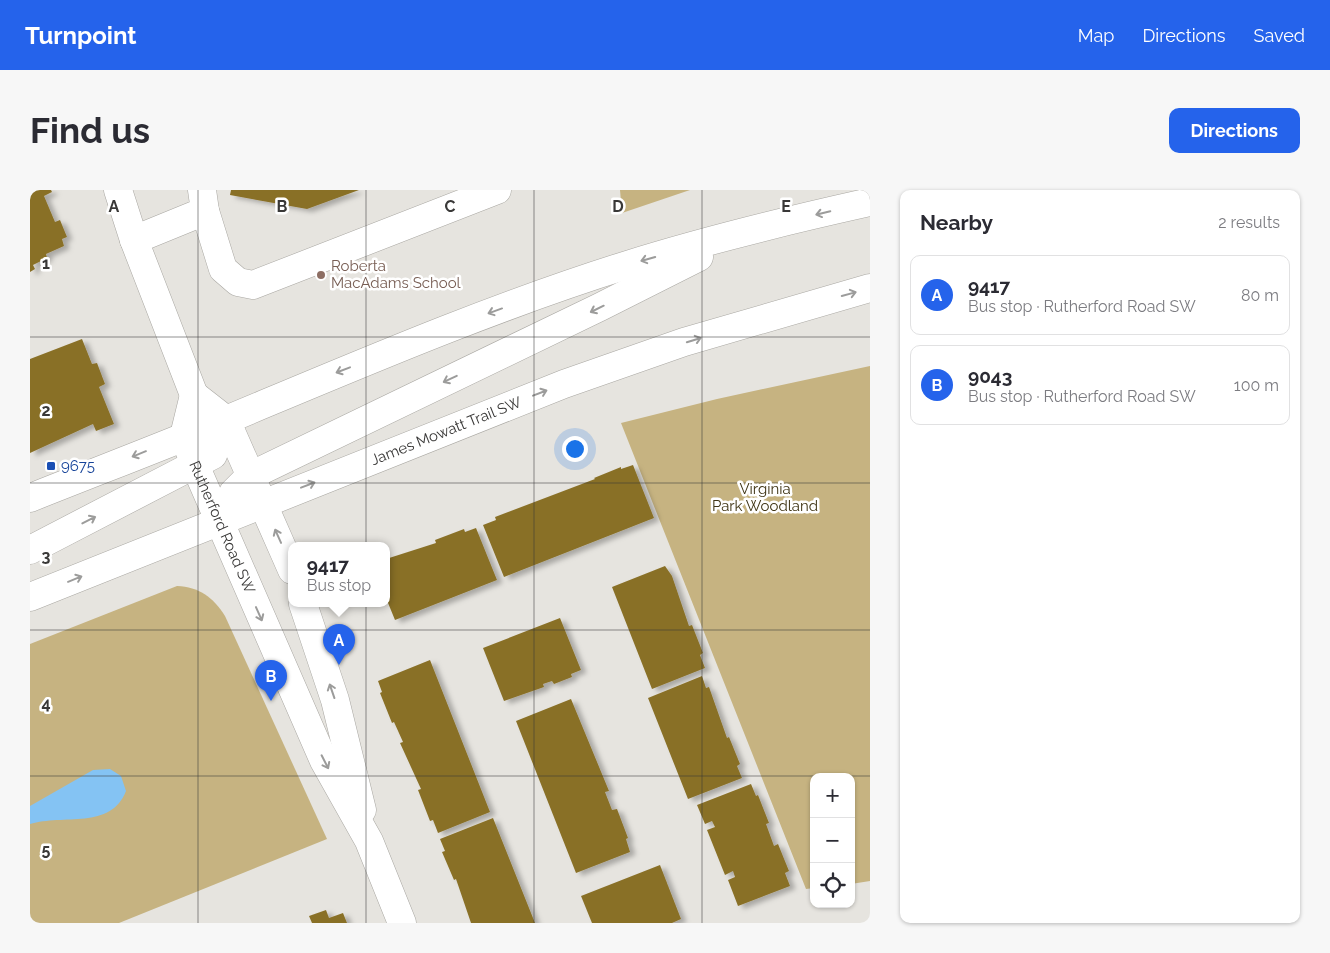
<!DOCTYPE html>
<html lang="en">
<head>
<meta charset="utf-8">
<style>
  :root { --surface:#fff; --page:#f7f7f7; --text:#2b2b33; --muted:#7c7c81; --line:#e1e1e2; --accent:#2563eb }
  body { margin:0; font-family:Raleway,sans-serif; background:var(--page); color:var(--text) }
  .controls { position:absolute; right:15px; bottom:15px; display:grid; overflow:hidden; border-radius:10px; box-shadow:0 1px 4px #0004 }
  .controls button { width:45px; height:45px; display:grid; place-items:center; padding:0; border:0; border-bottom:1px solid var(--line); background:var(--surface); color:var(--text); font:25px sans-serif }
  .you { position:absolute; left:544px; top:258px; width:18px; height:18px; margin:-12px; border:4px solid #fff; border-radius:50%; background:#1a73e8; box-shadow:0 0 0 8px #1a73e833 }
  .badge { display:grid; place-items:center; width:32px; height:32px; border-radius:50%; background:var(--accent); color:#fff; font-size:16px; font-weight:700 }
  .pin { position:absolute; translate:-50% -41px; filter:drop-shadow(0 1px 2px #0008) }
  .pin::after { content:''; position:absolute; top:26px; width:18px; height:15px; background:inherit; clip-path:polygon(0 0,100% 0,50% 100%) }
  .popup { position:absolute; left:258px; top:352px; width:102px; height:65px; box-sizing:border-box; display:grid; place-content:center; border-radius:10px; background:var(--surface); filter:drop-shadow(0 1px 4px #0005); font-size:16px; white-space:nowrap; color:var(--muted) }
  .popup b { font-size:19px; color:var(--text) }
  .popup::after { content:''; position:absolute; left:50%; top:100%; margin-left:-10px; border:10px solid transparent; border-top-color:var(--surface) }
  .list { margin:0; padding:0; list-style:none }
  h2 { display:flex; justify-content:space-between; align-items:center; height:65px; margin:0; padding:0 20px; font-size:21px }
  h2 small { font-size:16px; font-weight:400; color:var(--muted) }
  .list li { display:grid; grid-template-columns:32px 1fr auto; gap:15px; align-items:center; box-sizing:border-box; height:80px; margin:0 10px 10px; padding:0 10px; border:1px solid var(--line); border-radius:10px }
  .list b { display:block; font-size:19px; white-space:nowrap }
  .list p { margin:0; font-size:16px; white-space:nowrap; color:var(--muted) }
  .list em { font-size:16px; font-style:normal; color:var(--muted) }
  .icon { flex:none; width:28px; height:28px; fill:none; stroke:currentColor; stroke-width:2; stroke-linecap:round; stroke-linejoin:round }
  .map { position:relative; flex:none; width:840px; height:733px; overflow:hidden; border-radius:10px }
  header { display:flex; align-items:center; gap:30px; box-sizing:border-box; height:70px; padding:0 25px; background:var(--accent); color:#fff }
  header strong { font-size:24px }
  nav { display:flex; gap:28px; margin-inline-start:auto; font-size:18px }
  .intro { display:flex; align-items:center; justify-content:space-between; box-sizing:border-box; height:120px; padding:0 30px }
  h1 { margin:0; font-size:35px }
  .button { padding:12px 22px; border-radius:10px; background:var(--accent); color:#fff; font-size:18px; font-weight:700 }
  main { display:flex; gap:30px; padding:0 30px }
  aside { flex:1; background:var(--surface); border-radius:10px; box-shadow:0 1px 4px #0004 }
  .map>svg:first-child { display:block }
  .green { fill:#c6b381 }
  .water { fill:#84c3f3 }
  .building { fill:#897028; filter:url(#shadow) }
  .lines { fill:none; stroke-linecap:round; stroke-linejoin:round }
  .minor-casing { stroke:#a9a7a2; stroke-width:29 }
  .major-casing { stroke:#a9a7a2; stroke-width:29 }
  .minor { stroke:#fff; stroke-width:28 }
  .major { stroke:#fff; stroke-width:28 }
  .oneway { stroke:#9c9c9b }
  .grid { fill:none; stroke:#393837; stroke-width:1; stroke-opacity:0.55 }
  .education-dot { fill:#8d6e63; stroke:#fff; stroke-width:2 }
  .transit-dot { fill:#1a4fb4; stroke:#fff; stroke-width:2 }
  .labels { text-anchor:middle; stroke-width:5; stroke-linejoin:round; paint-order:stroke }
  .education-label { font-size:15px; fill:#785e54; stroke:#fff; text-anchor:start }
  .street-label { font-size:15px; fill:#393837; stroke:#fff }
  .transit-label { font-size:15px; fill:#164399; stroke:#fff; text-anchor:start }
  .park-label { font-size:15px; fill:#3f3414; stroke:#fff }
  .grid-label { font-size:16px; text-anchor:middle; font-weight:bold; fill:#393837; stroke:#fff; stroke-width:5; stroke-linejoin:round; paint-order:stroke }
</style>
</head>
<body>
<header>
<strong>Turnpoint</strong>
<nav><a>Map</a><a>Directions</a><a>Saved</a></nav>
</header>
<div class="intro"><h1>Find us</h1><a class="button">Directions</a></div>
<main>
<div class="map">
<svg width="840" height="733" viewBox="0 0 840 733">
  <defs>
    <filter id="shadow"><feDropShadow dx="5.5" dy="3" stdDeviation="2.5" flood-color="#0004"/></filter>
  </defs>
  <rect width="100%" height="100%" fill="#e6e4df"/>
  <!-- green -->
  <g class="green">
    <polygon points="590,0 660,0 592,23"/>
    <polygon points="840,176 840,691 821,694 821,587 784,587 784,698 776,699 591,233 687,209"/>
    <path d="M147,396C169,397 183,407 195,426L297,649L89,733H0V454Z"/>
  </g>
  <!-- water -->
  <path class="water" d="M80,579L91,586L96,601C81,640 33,624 0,634V616L63,580Z"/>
  <!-- building -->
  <g class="building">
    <polygon points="0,0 21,0 22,2 14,6 25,32 30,30 37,47 32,49 34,56 16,64 17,68 3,75 5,79 0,82"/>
    <polygon points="201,0 329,0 277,19 200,5"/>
    <polygon points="52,149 62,174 67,173 75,194 69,197 84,234 66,241 63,234 0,263 0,169"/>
    <polygon points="603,275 624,328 474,387 453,335 466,330 465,327 565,289 564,288 591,277 591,279"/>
    <polygon points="446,338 467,390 365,430 356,408 356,369 406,353 405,350 434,339 435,342"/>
    <polygon points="635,376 642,386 659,436 662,435 673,463 670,465 675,478 622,499 582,397"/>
    <polygon points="530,428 551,480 541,484 542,487 524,494 522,491 513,494 514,497 474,511 453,458"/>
    <polygon points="400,470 460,622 408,643 403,630 400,631 388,600 391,599 370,553 373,552 364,532 362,533 350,503 352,502 348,491"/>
    <polygon points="672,486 676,498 679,497 697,548 699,547 710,574 707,576 712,588 658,609 618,508"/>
    <polygon points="541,509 579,601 575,602 582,620 587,619 598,648 596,649 600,662 546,683 486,531"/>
    <polygon points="721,594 726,606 728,605 739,633 736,634 744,656 748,654 759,681 755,683 760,696 708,716 698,690 705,687 703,681 695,685 677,640 685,637 682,631 675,634 667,615"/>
    <polygon points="463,628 505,733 441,733 426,689 424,690 412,662 415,661 410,649"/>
    <polygon points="630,675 651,729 642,733 562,733 551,706"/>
    <polygon points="296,720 299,728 313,723 317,733 282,733 279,726"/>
  </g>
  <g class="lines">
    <!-- minor casing -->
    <g class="minor-casing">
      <g id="minor">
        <polyline points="88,0 104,50 164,205"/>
        <polyline points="175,21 193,79 208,92 223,95 467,0"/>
        <polyline points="104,50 175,21 172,0"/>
        <path id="s1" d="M164,205L154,246L165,275L294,571L339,651L372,733"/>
        <polyline points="164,205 196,230 262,380"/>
        <polyline points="273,414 305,510 332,620"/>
      </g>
    </g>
    <!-- major casing -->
    <g class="major-casing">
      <g id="major">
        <path d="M0,308C65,282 131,257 196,230C328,175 460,118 597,75C677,50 759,30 840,12"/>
        <polyline points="188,331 203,303 220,286 570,117 669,67"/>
        <polyline points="0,360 183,265 196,230"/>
        <path id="s2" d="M0,407L534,194L654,152L840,98"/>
      </g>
    </g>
    <!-- minor -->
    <use href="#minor" class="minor"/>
    <!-- major -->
    <use href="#major" class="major"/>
  </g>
  <!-- one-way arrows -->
  <defs><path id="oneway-shaft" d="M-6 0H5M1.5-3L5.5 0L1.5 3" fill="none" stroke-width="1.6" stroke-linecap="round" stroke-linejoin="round" transform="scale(1.25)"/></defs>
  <g class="oneway">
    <use href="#oneway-shaft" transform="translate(793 23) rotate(167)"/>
    <use href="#oneway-shaft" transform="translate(618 69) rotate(164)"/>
    <use href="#oneway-shaft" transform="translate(819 104) rotate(-15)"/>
    <use href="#oneway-shaft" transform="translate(567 119) rotate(154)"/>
    <use href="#oneway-shaft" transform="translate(465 121) rotate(160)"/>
    <use href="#oneway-shaft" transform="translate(664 150) rotate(-17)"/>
    <use href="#oneway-shaft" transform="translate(313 180) rotate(159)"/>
    <use href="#oneway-shaft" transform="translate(420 189) rotate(155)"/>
    <use href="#oneway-shaft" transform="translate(510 203) rotate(-21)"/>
    <use href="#oneway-shaft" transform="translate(109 264) rotate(158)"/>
    <use href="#oneway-shaft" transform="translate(278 295) rotate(-21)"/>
    <use href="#oneway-shaft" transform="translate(59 330) rotate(-27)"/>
    <use href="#oneway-shaft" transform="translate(248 346) rotate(-114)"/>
    <use href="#oneway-shaft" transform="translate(45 389) rotate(-22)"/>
    <use href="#oneway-shaft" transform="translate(229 424) rotate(66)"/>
    <use href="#oneway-shaft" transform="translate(302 501) rotate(-109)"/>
    <use href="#oneway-shaft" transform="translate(295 572) rotate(63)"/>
  </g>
  <!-- grid -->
  <path class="grid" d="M168,0V733M336,0V733M504,0V733M672,0V733M0,147H840M0,293H840M0,440H840M0,586H840"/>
  <!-- markers -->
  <circle class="education-dot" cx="291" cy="85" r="5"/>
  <rect class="transit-dot" x="16" y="271" width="10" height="10" rx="2.5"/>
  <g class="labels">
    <!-- education labels -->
    <g class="education-label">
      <text x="301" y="81">Roberta<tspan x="301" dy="17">MacAdams School</tspan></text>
    </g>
    <!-- street labels -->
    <g class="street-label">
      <text dy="5" stroke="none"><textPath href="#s2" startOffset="448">James Mowatt Trail SW</textPath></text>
      <text dy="5" stroke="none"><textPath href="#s1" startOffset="141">Rutherford Road SW</textPath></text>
    </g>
    <!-- transit labels -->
    <g class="transit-label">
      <text x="31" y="281">9675</text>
    </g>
    <!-- park labels -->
    <g class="park-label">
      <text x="735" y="304">Virginia<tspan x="735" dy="17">Park Woodland</tspan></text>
    </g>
  </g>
  <g class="grid-label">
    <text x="84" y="22">A</text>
    <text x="252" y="22">B</text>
    <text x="420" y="22">C</text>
    <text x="588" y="22">D</text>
    <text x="756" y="22">E</text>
    <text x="16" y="79">1</text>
    <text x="16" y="226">2</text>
    <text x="16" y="372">3</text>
    <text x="16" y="519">4</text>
    <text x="16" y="665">5</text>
  </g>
</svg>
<div class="controls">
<button>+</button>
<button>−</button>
<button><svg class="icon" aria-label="locate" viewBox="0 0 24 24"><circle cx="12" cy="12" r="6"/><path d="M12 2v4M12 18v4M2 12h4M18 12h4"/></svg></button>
</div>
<div class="you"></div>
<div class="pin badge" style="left:309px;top:475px">A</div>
<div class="popup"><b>9417</b>Bus stop</div>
<div class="pin badge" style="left:241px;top:511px">B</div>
</div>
<aside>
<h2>Nearby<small>2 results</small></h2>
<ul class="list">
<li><span class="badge">A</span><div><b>9417</b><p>Bus stop · Rutherford Road SW</p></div><em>80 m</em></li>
<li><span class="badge">B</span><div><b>9043</b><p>Bus stop · Rutherford Road SW</p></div><em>100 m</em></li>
</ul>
</aside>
</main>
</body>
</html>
